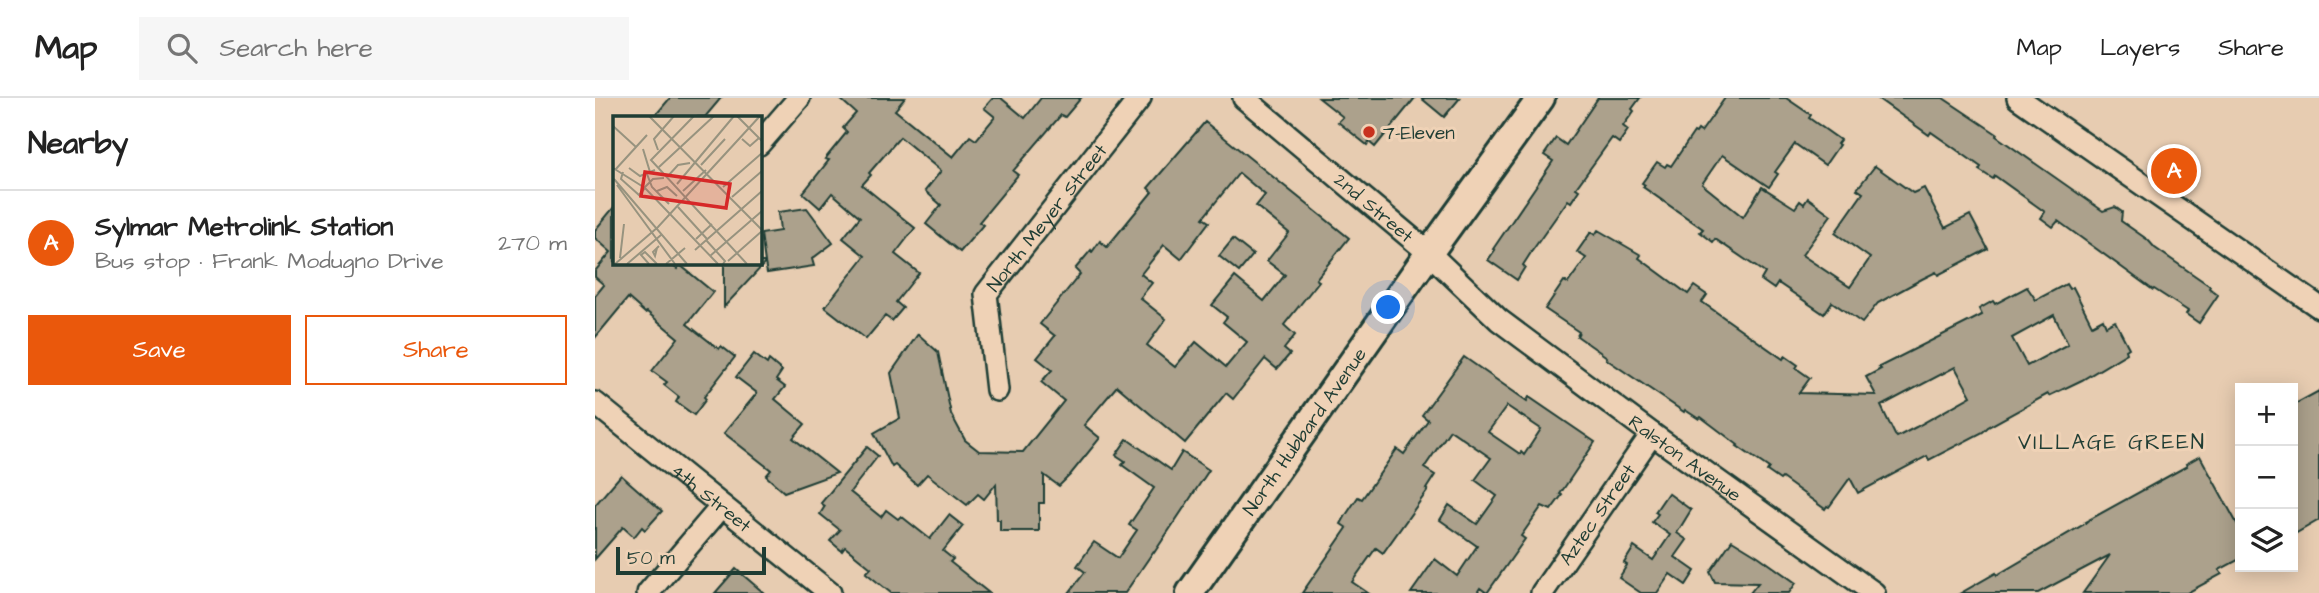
<!DOCTYPE html>
<html lang="en">
<head>
<meta charset="utf-8">
<style>
  :root { --surface:#fff; --page:#f6f6f6; --text:#222; --muted:#767676; --line:#e0e0e0; --accent:#ea580c }
  body { margin:0; font-family:"Architects Daughter",sans-serif; background:var(--page); color:var(--text) }
  .controls { position:absolute; right:21px; bottom:21px; display:grid; overflow:hidden; border-radius:0px; box-shadow:0 4px 18px #0003 }
  .controls button { width:63px; height:63px; display:grid; place-items:center; padding:0; border:0; border-bottom:2px solid var(--line); background:var(--surface); color:var(--text); font:35px sans-serif }
  .scale { position:absolute; left:21px; bottom:18px; width:150px; box-sizing:border-box; padding-left:7px; border:4px solid #1f3d34; border-top:0; font-size:19px; line-height:24px; white-space:nowrap; color:#1f3d34; -webkit-text-stroke:5px #efd2b6; paint-order:stroke }
  .you { position:absolute; left:794px; top:210px; width:24px; height:24px; margin:-18px; border:5px solid #fff; border-radius:50%; background:#1a73e8; box-shadow:0 0 0 10px #1a73e833 }
  .badge { display:grid; place-items:center; width:46px; height:46px; border-radius:50%; background:var(--accent); color:#fff; font-size:23px; font-weight:700 }
  .pin { position:absolute; translate:-50% -50%; border:4px solid #fff; box-shadow:0 2px 7px #0006 }
  .list { margin:0; padding:0; list-style:none }
  h2 { display:flex; justify-content:space-between; align-items:center; height:91px; margin:0; padding:0 28px; font-size:30px }
  h2 small { font-size:23px; font-weight:400; color:var(--muted) }
  .list li { display:grid; grid-template-columns:46px 1fr auto; gap:21px; align-items:center; box-sizing:border-box; height:105px; padding:0 28px; border-top:2px solid var(--line) }
  .list b { display:block; font-size:26px; white-space:nowrap }
  .list p { margin:0; font-size:23px; white-space:nowrap; color:var(--muted) }
  .list em { font-size:23px; font-style:normal; color:var(--muted) }
  .actions { display:flex; gap:14px; padding:21px 28px }
  .actions a { flex:1; padding:16px 0; border:2px solid var(--accent); border-radius:0px; text-align:center; font-size:24px; color:var(--accent) }
  .actions .main { background:var(--accent); color:#fff }
  .icon { flex:none; width:38px; height:38px; fill:none; stroke:currentColor; stroke-width:2; stroke-linecap:round; stroke-linejoin:round }
  .map { position:relative; flex:none; width:1724px; height:495px; overflow:hidden }
  header { display:flex; align-items:center; gap:42px; box-sizing:border-box; height:98px; padding:0 35px; background:var(--surface); border-bottom:2px solid var(--line) }
  header strong { font-size:33px }
  nav { display:flex; gap:38px; margin-inline-start:auto; font-size:24px }
  .search { width:490px; height:63px; background:var(--page); display:flex; align-items:center; gap:18px; box-sizing:border-box; padding:0 24px; border-radius:0px; color:var(--muted); font-size:26px }
  main { display:flex }
  aside { flex:1; background:var(--surface) }
  .map>svg:first-child { display:block }
  .building { fill:#aca18c; stroke:#1f3d34; stroke-width:2; fill-rule:evenodd }
  .lines { fill:none; stroke-linecap:round; stroke-linejoin:round }
  .minor-casing { stroke:#1f3d34; stroke-width:26 }
  .major-casing { stroke:#1f3d34; stroke-width:32 }
  .minor { stroke:#efd2b6; stroke-width:21 }
  .major { stroke:#efd2b6; stroke-width:26 }
  .poi-dot { fill:#c8321e; stroke:#efd2b6; stroke-width:2.5 }
  .labels { text-anchor:middle; stroke-width:6; stroke-linejoin:round; paint-order:stroke }
  .poi-label { font-size:19px; fill:#1f3d34; stroke:#efd2b6; text-anchor:start }
  .street-label { font-size:19px; fill:#1f3d34; stroke:#efd2b6 }
  .neighbourhood-label { font-size:21px; letter-spacing:2px; fill:#1f3d34; stroke:#efd2b6 }
  .inset-road { fill:none; stroke:#97937f; stroke-width:2 }
  .view { fill:#d62828; fill-opacity:0.15; stroke:#d62828; stroke-width:3.5 }
  .inset-edge { fill:none; stroke:#1f3d34; stroke-width:3.5 }
</style>
</head>
<body>
<header>
<strong>Map</strong>
<div class="search"><svg class="icon" aria-label="search" viewBox="0 0 24 24"><circle cx="10" cy="10" r="6"/><path d="M15 15l6 6"/></svg>Search here</div>
<nav><a>Map</a><a>Layers</a><a>Share</a></nav>
</header>
<main>
<aside>
<h2>Nearby<small></small></h2>
<ul class="list">
<li><span class="badge">A</span><div><b>Sylmar Metrolink Station</b><p>Bus stop · Frank Modugno Drive</p></div><em>270 m</em></li>
</ul>
<div class="actions"><a class="main">Save</a><a>Share</a></div>
</aside>
<div class="map">
<svg width="1724" height="495" viewBox="0 0 1724 495">
  <rect width="100%" height="100%" fill="#e7ccb1"/>
  <filter id="ink" filterUnits="userSpaceOnUse"><feTurbulence type="fractalNoise" baseFrequency=".0143" numOctaves="2"/><feDisplacementMap in="SourceGraphic" scale="14" xChannelSelector="R" yChannelSelector="G"/><feConvolveMatrix kernelMatrix="1 2 1 2 8 2 1 2 1" color-interpolation-filters="sRGB"/></filter>
  <g filter="url(#ink)">
    <!-- building -->
    <g class="building">
      <polygon points="75,0 126,0 110,19 59,19"/>
      <polygon points="244,0 310,0 300,12 358,59 375,38 381,42 400,19 389,10 398,0 406,0 430,20 446,0 486,0 470,19 466,17 418,73 423,77 384,124 388,127 365,154 331,126 346,107 330,93 346,73 305,39 274,75 276,77 267,87 320,130 300,156 324,175 301,204 308,210 297,223 290,218 271,241 230,209 270,158 248,140 265,119 237,95 225,110 208,95 234,62 230,61 252,34 248,30 261,15"/>
      <polygon points="724,0 820,0 780,49 774,44 772,47 743,24 748,19"/>
      <polygon points="826,0 865,0 849,19"/>
      <polygon points="1003,0 1045,0 1037,11 1039,13 1028,28 1033,32 1024,45 1017,40 1007,54 981,90 984,92 976,104 973,102 937,153 928,167 930,169 922,182 893,162 900,152 898,151 958,63 949,57 961,40 971,47"/>
      <polygon points="1130,0 1191,0 1216,17 1214,20 1245,42 1242,46 1244,47 1230,67 1200,46 1180,74 1183,76 1174,89 1127,57 1107,86 1148,119 1167,89 1200,110 1205,103 1209,106 1213,100 1236,117 1207,157 1255,189 1275,160 1240,135 1268,95 1262,91 1280,68 1318,95 1329,90 1350,130 1375,117 1393,151 1343,177 1341,174 1327,181 1283,205 1267,225 1237,204 1229,216 1183,185 1179,191 1166,182 1170,175 1120,141 1118,144 1105,134 1108,131 1048,89 1050,87 1047,85 1062,64 1070,69 1072,66 1076,68 1099,34 1101,35 1103,32 1106,34"/>
      <polygon points="1282,0 1348,0 1402,36 1401,38 1508,113 1520,109 1527,114 1526,123 1553,142 1560,150 1615,188 1614,190 1623,197 1604,225 1591,216 1593,213 1559,191 1558,192 1463,123 1458,129 1446,120 1450,114 1400,78 1398,81 1384,72 1386,69 1336,34 1334,37"/>
      <path d="M610,24L754,140L721,181L724,183L689,227L700,237L689,251L695,256L682,271L670,261L638,301L631,295L590,345L522,288L489,327L505,340L475,377L464,388L449,377V405H444V433H405V422H402L401,386L389,401L383,396L372,407L332,376L322,387L300,367L297,369L279,335L305,320L296,275L323,236L343,254L356,316L370,342L384,353L428,354L469,303L446,284L457,272L442,260L460,238L445,226L485,176L480,171L496,152L497,154L505,143L512,149L557,94L553,90ZM644,75L670,97L661,108L694,135L672,163L690,177L669,203L640,179L617,207L632,219L628,224L652,244L631,269L601,244L580,269L552,247L571,221L545,200L557,185L546,176L569,147L586,161L614,124L608,120Z"/>
      <polygon points="19,109 19,164 73,164 82,171 85,167 118,194 92,226 124,251 126,248 140,259 109,299 111,301 99,317 81,304 84,299 69,287 72,284 57,273 83,240 52,214 50,215 33,200 0,240 0,198 9,187 0,179 0,173 16,154 0,140 0,132"/>
      <polygon points="212,110 238,145 217,161 219,168 172,175 170,165 129,209 129,164 170,164 166,136 185,133 183,114"/>
      <path d="M1003,132L1046,157L1044,160L1093,196L1099,188L1112,197L1107,204L1188,261L1190,258L1203,267L1201,270L1215,280L1204,295L1281,297L1271,279L1286,271L1284,269L1387,217L1384,211L1398,203L1400,206L1432,189L1441,202L1471,186L1474,191L1478,189L1497,227L1508,221L1511,228L1520,223L1534,250L1531,252L1532,255L1487,282L1454,298L1453,296L1393,329L1388,334L1334,362L1332,358L1263,395L1255,380L1234,409L1232,408L1230,411L1187,380L1185,382L1172,373L1174,370L1142,348L1143,347L1106,319L1104,321L1090,312L1089,314L1011,261L1012,259L982,238L984,234L950,211L969,183L973,185L991,160L982,154L996,134L1000,137ZM1459,217L1473,246L1432,268L1417,240ZM1360,269L1376,298L1321,329L1302,339L1300,337L1286,308Z"/>
      <polygon points="638,141 658,157 644,174 624,158"/>
      <polygon points="159,256 172,266 174,262 187,273 181,282 190,289 180,301 210,326 198,340 242,375 189,394 171,378 176,372 129,335 162,295 141,279"/>
      <path d="M869,259L932,303L934,299L1000,344L965,396L967,397L956,412L947,408L926,438L930,441L892,495L885,490L883,493L885,495H816L840,461L862,478L882,448L845,422L854,407L882,426L902,398L880,382L896,360L855,332L829,370L840,377L831,391L833,392L788,455L781,450L757,484L773,495H707L752,430L746,426L751,417L763,399L767,401L802,351L809,356L833,322L827,317ZM912,308L946,331L929,357L926,354L925,356L893,334Z"/>
      <polygon points="1724,293 1724,422 1698,437 1698,307"/>
      <polygon points="532,341 576,372 587,354 614,372 559,455 558,454 530,495 474,495 490,474 482,468 499,444 523,460 542,432 534,427 559,390 527,367 530,363 521,357"/>
      <polygon points="272,349 283,358 255,394 286,419 291,412 303,421 306,418 335,441 354,417 368,428 348,453 358,461 355,464 394,495 296,495 271,475 276,470 250,449 247,453 235,443 245,432 225,416 230,408 226,405"/>
      <polygon points="1605,358 1645,431 1645,461 1624,472 1627,476 1592,495 1488,495 1515,457 1443,495 1366,495 1401,475 1402,477 1491,425 1490,424 1592,368 1591,366"/>
      <polygon points="26,377 67,413 50,432 47,429 39,439 28,429 0,461 0,407"/>
      <polygon points="1073,395 1096,412 1082,435 1092,442 1080,459 1100,473 1091,487 1075,476 1062,495 1046,495 1024,480 1032,467 1029,465 1039,449 1058,462 1075,437 1057,424 1063,416 1060,414"/>
      <polygon points="1137,442 1163,458 1201,485 1194,495 1155,495 1163,485 1120,484 1115,474"/>
      <polygon points="141,471 169,495 120,495"/>
    </g>
    <g class="lines">
      <!-- minor casing -->
      <g class="minor-casing">
        <g id="minor">
          <path id="s1" d="M649,0L834,155L904,222L1057,336L1279,495"/>
          <polyline points="1423,0 1724,209"/>
          <polyline points="164,46 204,0"/>
          <path id="s2" d="M402,292L391,196L545,0"/>
          <path id="s3" d="M0,305L235,495"/>
          <polyline points="53,495 127,408"/>
          <path id="s4" d="M947,495L1057,336"/>
        </g>
      </g>
      <!-- major casing -->
      <g class="major-casing">
        <g id="major">
          <path id="s5" d="M595,495L834,155L946,0"/>
        </g>
      </g>
      <!-- minor -->
      <use href="#minor" class="minor"/>
      <!-- major -->
      <use href="#major" class="major"/>
    </g>
  </g>
  <!-- markers -->
  <circle class="poi-dot" cx="774" cy="34" r="7"/>
  <g class="labels">
    <!-- poi labels -->
    <g class="poi-label">
      <text x="788" y="41">7-Eleven</text>
    </g>
    <!-- street labels -->
    <g class="street-label">
      <text dy="7" stroke="none"><textPath href="#s1" startOffset="170">2nd Street</textPath></text>
      <text dy="7" stroke="none"><textPath href="#s2" startOffset="194">North Meyer Street</textPath></text>
      <text dy="7" stroke="none"><textPath href="#s5" startOffset="198">North Hubbard Avenue</textPath></text>
      <text dy="7" stroke="none"><textPath href="#s1" startOffset="570">Ralston Avenue</textPath></text>
      <text dy="7" stroke="none"><textPath href="#s3" startOffset="150">4th Street</textPath></text>
      <text dy="7" stroke="none"><textPath href="#s4" startOffset="96">Aztec Street</textPath></text>
    </g>
    <!-- neighbourhood labels -->
    <g class="neighbourhood-label">
      <text x="1517" y="351">VILLAGE GREEN</text>
    </g>
  </g>
  <!-- overview -->
  <g transform="translate(18 18)">
    <rect width="149" height="149" fill="#e7ccb1"/>
    <path class="inset-road" d="M36,0L149,114M81,0L38,44L134,148M124,0L149,25M0,10L23,31M129,23L137,30L146,22M30,33L37,56M45,34L41,23L61,0M88,49L112,23M46,51L101,0M0,52L32,72L105,148M16,52L27,60L42,54M2,54L34,19M10,56L8,63L26,79L32,72M34,58L39,71L56,88M55,60L65,49L77,47M1,63L74,148M64,68L121,0M4,69L62,148M32,71L40,63L51,62M110,71L149,37M44,75L54,71L64,80M70,75L93,54M119,81L149,55M65,91L94,123M83,123L99,108M93,124L112,145L110,148M44,132L42,140L40,136L46,130M82,134L149,75M97,140L149,95M7,142L11,108M115,145L149,115M2,148L45,111L147,0M14,148L48,119M36,148L28,139L32,136L44,148M53,148L72,132"/>
    <path class="view" d="M32,56L117,68L113,92L28,80Z"/>
    <rect width="149" height="149" class="inset-edge"/>
  </g>
</svg>
<div class="controls">
<button>+</button>
<button>−</button>
<button><svg class="icon" aria-label="layers" viewBox="0 0 24 24"><path d="M12 4l9 5-9 5-9-5zM3 14l9 5 9-5"/></svg></button>
</div>
<div class="scale">50 m</div>
<div class="you"></div>
<div class="pin badge" style="left:1579px;top:73px">A</div>
</div>
</main>
</body>
</html>
